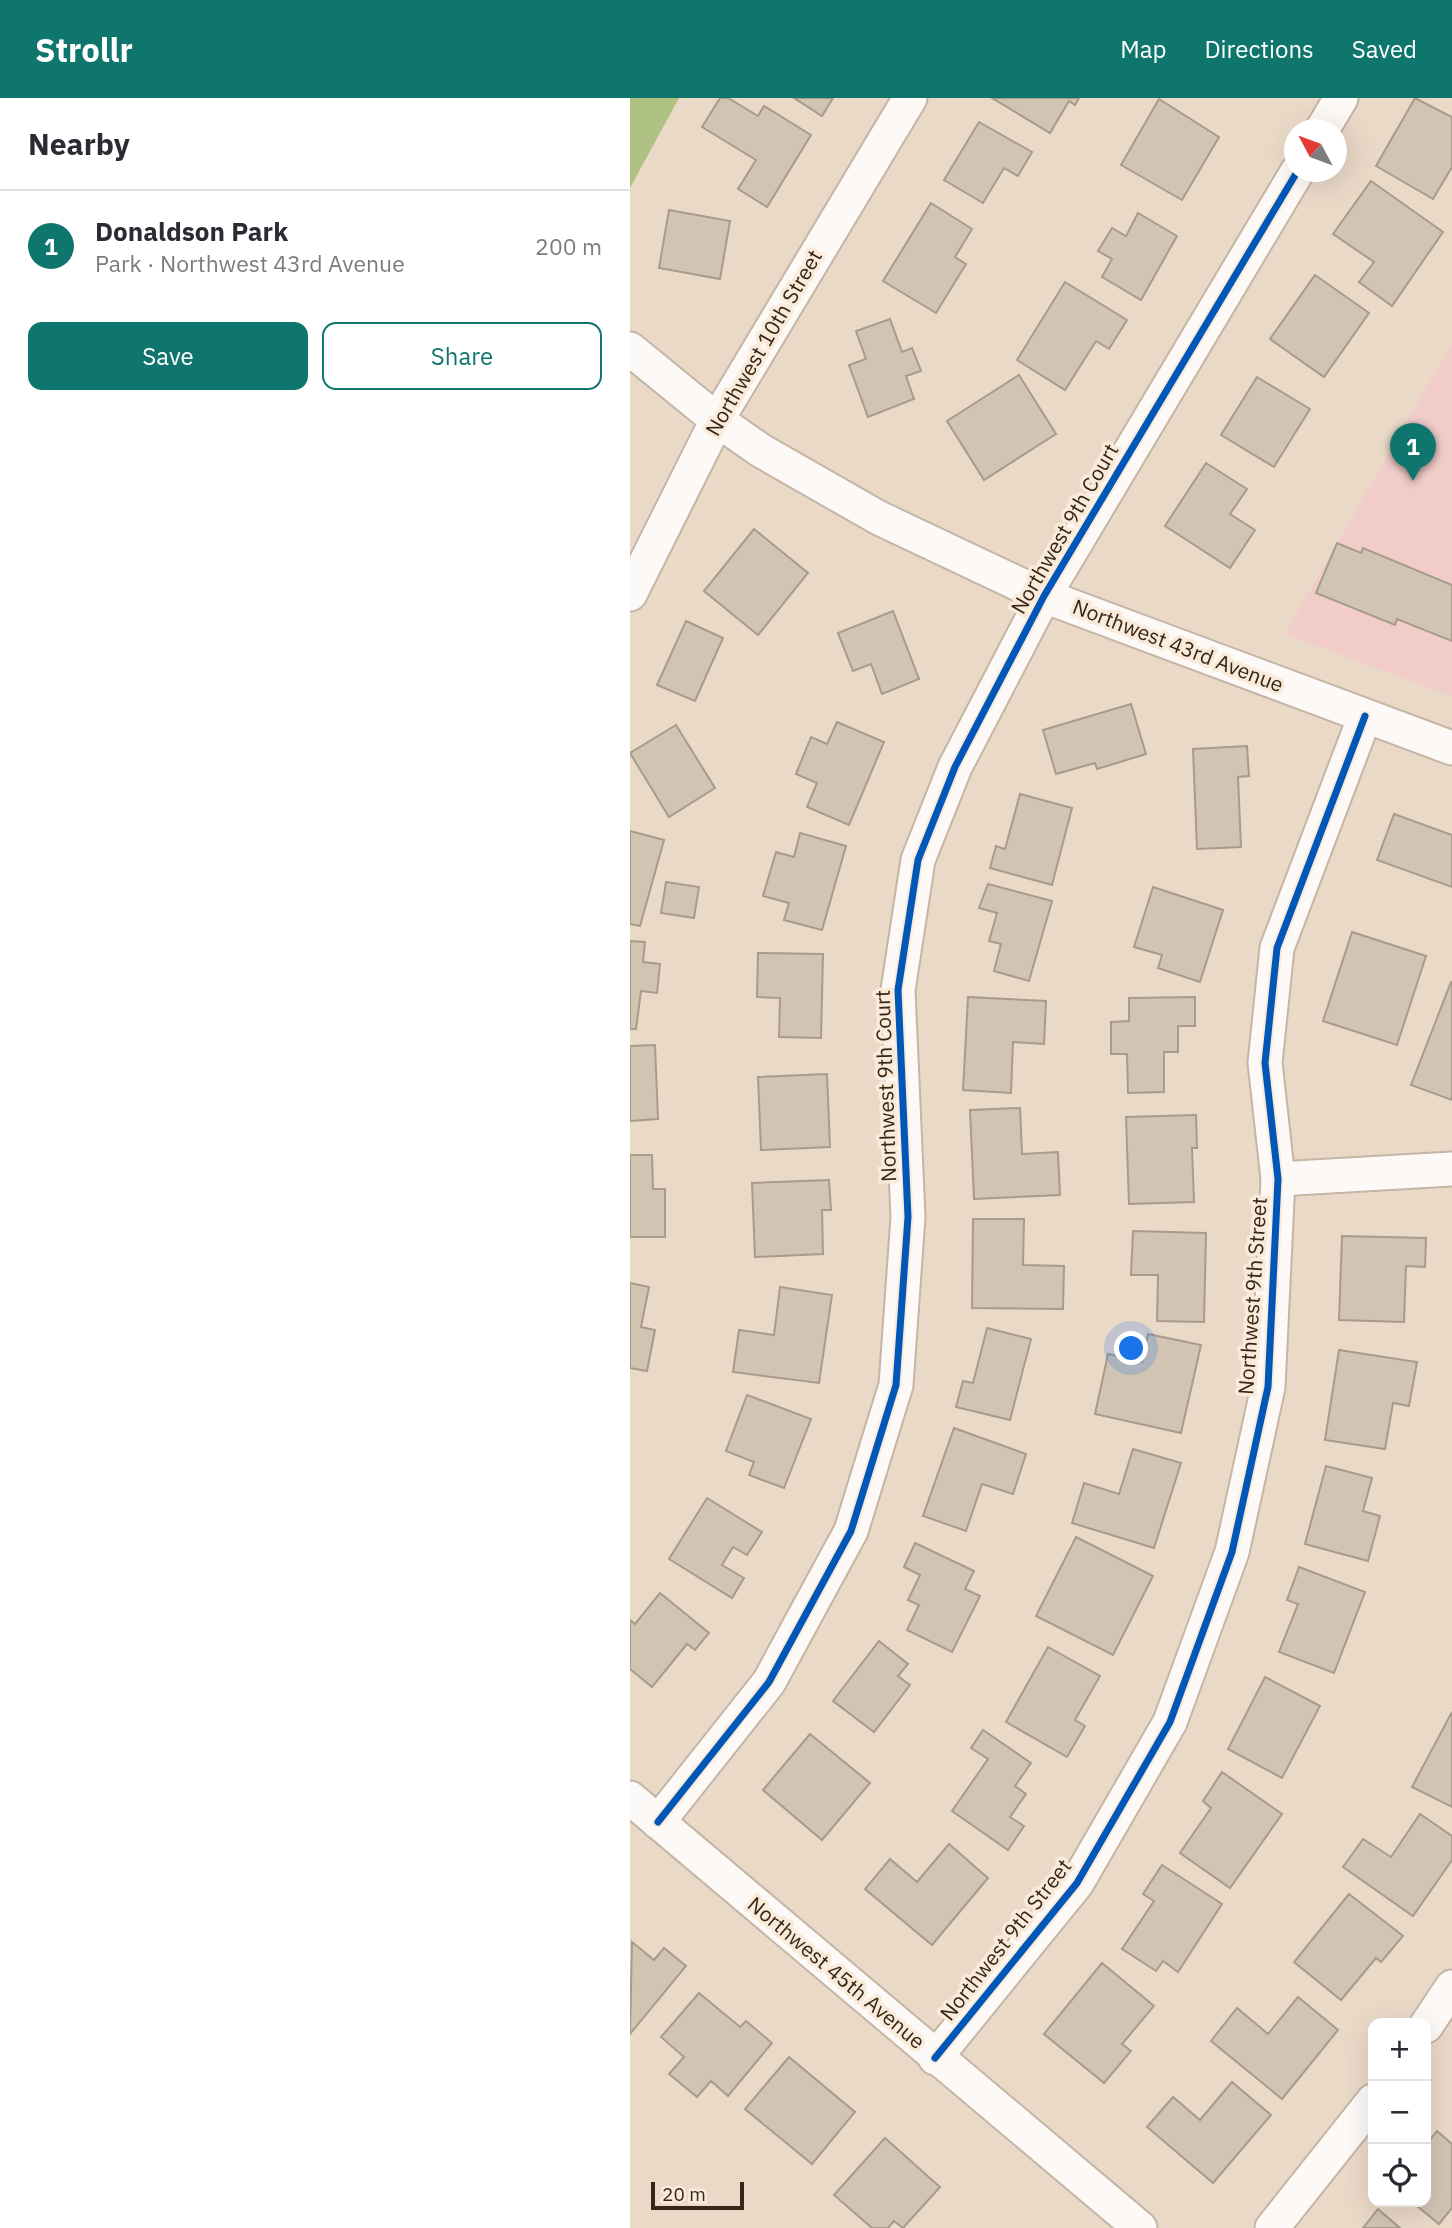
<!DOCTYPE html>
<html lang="en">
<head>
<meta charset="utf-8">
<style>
  :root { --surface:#fff; --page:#f7f7f7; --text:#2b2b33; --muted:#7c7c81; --line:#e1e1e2; --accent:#0f766e }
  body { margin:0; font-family:"IBM Plex Sans",sans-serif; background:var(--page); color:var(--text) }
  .controls { position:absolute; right:21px; bottom:21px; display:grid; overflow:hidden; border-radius:14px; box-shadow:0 7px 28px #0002 }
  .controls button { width:63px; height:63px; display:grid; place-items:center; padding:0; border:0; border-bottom:2px solid var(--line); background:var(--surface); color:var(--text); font:35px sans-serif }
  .compass { position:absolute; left:654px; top:21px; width:63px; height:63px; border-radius:50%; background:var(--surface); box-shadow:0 7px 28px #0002; rotate:311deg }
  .scale { position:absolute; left:21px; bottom:18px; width:93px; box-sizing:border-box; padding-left:7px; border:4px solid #362616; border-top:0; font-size:19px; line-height:24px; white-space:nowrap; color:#362616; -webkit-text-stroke:5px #faeada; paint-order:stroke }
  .you { position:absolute; left:502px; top:1251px; width:24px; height:24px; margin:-18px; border:5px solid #fff; border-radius:50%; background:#1a73e8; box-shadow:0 0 0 10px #1a73e833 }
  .badge { display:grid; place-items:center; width:46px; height:46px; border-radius:50%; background:var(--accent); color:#fff; font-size:23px; font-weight:700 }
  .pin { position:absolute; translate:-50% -58px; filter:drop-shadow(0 2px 4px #0008) }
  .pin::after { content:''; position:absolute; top:37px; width:24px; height:21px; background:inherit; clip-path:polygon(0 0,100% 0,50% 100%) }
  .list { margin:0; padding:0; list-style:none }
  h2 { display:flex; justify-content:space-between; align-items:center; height:91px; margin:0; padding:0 28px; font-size:30px }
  h2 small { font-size:23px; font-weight:400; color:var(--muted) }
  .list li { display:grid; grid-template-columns:46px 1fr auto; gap:21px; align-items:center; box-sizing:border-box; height:112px; padding:0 28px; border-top:2px solid var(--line) }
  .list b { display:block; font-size:26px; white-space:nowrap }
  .list p { margin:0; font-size:23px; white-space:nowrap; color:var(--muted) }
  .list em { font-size:23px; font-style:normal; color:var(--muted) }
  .actions { display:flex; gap:14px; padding:21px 28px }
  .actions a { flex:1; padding:16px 0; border:2px solid var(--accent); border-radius:14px; text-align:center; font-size:24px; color:var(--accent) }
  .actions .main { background:var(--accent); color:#fff }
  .icon { flex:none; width:38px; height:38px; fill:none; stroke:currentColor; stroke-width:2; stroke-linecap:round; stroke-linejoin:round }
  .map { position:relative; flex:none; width:822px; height:2130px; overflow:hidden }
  header { display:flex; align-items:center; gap:42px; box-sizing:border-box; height:98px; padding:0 35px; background:var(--accent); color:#fff }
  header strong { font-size:33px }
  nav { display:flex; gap:38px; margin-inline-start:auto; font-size:24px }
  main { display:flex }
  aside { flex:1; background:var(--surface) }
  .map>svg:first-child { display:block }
  .green { fill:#f1ccc9 }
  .water { fill:#b0c283 }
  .building { fill:#d1c4b3; stroke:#a79b8a; stroke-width:2 }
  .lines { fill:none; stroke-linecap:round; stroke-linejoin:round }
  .minor-casing { stroke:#c4b5a5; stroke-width:37 }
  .minor { stroke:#fcf9f7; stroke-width:33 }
  .cycleway-casing { stroke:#faeada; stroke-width:11 }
  .cycleway { stroke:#0057b8; stroke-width:7 }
  .labels { text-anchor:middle; stroke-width:7; stroke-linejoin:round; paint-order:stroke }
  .street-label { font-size:21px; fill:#362616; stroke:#faeada }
</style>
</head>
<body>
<header>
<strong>Strollr</strong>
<nav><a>Map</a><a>Directions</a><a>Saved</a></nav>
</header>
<main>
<aside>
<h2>Nearby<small></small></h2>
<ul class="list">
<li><span class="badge">1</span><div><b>Donaldson Park</b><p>Park · Northwest 43rd Avenue</p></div><em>200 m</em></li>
</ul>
<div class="actions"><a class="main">Save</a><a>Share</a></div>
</aside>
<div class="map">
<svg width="822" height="2130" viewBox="0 0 822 2130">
  <rect width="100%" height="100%" fill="#ebd9c8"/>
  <!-- green -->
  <polygon class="green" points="822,246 822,598 655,536"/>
  <!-- water -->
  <polygon class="water" points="0,0 49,0 0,90"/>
  <!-- building -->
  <g class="building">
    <polygon points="90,0 98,0 128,18 134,8 181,37 137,109 108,91 126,62 72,29"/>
    <polygon points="164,0 203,0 192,18"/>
    <polygon points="362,0 449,0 445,7 439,3 420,35"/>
    <polygon points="785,0 822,19 822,69 803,101 746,68"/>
    <polygon points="529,1 589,39 552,102 491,67"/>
    <polygon points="349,24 402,54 388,78 374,70 353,105 314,82"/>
    <polygon points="741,83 813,134 762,208 729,184 744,164 703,136"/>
    <polygon points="301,105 342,131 325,159 336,166 306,215 253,183"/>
    <polygon points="39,112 100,123 90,181 29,170"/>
    <polygon points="508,115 547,138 511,202 472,179 482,161 468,153 482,130 496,138"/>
    <polygon points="685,177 739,215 694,279 640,241"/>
    <polygon points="435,184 497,222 479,251 466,243 435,292 387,262"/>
    <polygon points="260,221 272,254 282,250 291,273 276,278 284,301 238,319 219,267 236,261 226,233"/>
    <polygon points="389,277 426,336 354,382 317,323"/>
    <polygon points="627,279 680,311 644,369 591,337"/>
    <polygon points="576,365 617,391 600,416 625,432 600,470 535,428"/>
    <polygon points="124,431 178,475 128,537 74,493"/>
    <polygon points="707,445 731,455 733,450 822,487 822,543 767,521 765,527 686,495"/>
    <polygon points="263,513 289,581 252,596 241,566 223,573 208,535"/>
    <polygon points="56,523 93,540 65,603 27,587"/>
    <polygon points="501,606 516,656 467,671 465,665 426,676 413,632"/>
    <polygon points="207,624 254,644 219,727 177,709 187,685 166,676 181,639 197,646"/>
    <polygon points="46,627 85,690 39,719 0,655"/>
    <polygon points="617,648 619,678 608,679 611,749 567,751 563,651"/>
    <polygon points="390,696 442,710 422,787 360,770 366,748 375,751"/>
    <polygon points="764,716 822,737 822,789 747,762"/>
    <polygon points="0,733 34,742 10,828 0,826"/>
    <polygon points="170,735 216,748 192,832 154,822 159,805 133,798 146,754 164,759"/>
    <polygon points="36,784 69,789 64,820 31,815"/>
    <polygon points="358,786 422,803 399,883 364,873 371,846 359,843 367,815 349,810"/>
    <polygon points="523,789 593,812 570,884 528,870 532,857 504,849"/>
    <polygon points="722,834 796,858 767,947 693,923"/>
    <polygon points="0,843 15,844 13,864 30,866 27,895 11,893 6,931 0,931"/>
    <polygon points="128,855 193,856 191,940 149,939 150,900 127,899"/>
    <polygon points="821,884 822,884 822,1002 781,987"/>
    <polygon points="338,899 416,903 414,946 383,944 381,995 333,992"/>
    <polygon points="565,899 565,928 548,928 548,954 534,954 534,994 498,995 497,956 481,956 481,924 499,923 499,900"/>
    <polygon points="25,947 28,1021 0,1023 0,948"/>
    <polygon points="197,976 200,1049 131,1052 128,979"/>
    <polygon points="390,1010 392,1056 428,1054 430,1097 344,1101 340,1012"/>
    <polygon points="566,1017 567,1050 562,1050 564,1104 499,1106 496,1019"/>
    <polygon points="0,1057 22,1057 23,1091 35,1091 35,1139 0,1139"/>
    <polygon points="199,1082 201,1112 192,1112 193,1156 125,1159 122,1085"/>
    <polygon points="343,1121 394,1121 393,1167 434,1168 433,1211 342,1210"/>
    <polygon points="503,1133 576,1135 574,1224 527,1223 528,1177 501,1177"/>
    <polygon points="712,1138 796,1140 795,1169 776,1168 774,1224 709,1222"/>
    <polygon points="0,1185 19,1189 11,1229 25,1232 17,1273 0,1270"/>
    <polygon points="150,1189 202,1197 189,1285 103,1274 109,1232 144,1237"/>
    <polygon points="357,1230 401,1241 380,1322 326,1309 333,1283 343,1285"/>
    <polygon points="518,1236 571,1247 551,1335 465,1316 478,1256 512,1264"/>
    <polygon points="709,1252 787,1264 779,1308 763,1305 755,1351 695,1342"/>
    <polygon points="117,1297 181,1321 154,1390 119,1377 124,1364 96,1353"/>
    <polygon points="324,1330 396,1356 383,1396 352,1386 336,1433 293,1418"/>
    <polygon points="503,1351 551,1365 524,1450 442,1425 454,1385 489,1396"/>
    <polygon points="696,1368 742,1380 733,1413 750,1418 738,1463 675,1446"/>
    <polygon points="77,1400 132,1434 117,1457 103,1449 92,1467 114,1480 102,1500 39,1461"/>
    <polygon points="446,1439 523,1478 483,1557 406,1518"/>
    <polygon points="285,1445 344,1473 335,1491 350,1498 322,1554 277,1532 289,1507 278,1502 290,1477 274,1469"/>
    <polygon points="669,1469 735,1494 704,1575 649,1554 668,1506 657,1502"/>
    <polygon points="30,1495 79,1535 65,1552 57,1546 22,1589 0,1571 0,1522 5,1526"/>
    <polygon points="249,1543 278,1566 268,1578 280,1587 244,1634 203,1603"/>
    <polygon points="418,1549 470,1578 445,1622 455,1628 437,1659 376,1624"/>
    <polygon points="635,1579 690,1608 652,1680 598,1651"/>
    <polygon points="822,1614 822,1709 782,1689"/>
    <polygon points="353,1632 401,1665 385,1688 396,1696 380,1719 394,1728 378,1752 322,1713 358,1661 341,1650"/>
    <polygon points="180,1636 240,1685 192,1742 133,1692"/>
    <polygon points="592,1674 652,1716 600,1790 550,1755 581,1710 573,1703"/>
    <polygon points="790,1716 822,1738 822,1762 783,1818 713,1769 733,1741 761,1759"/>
    <polygon points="319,1746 358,1780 302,1847 235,1791 260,1761 287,1784"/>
    <polygon points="532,1767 592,1806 548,1874 533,1863 526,1873 492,1851 524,1803 513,1796"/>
    <polygon points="719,1796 773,1838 751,1864 746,1860 711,1902 664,1864"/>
    <polygon points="2,1844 24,1862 34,1850 56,1868 0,1936"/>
    <polygon points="472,1865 524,1908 492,1946 501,1953 474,1985 414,1936"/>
    <polygon points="69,1895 110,1929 116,1923 142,1945 98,1998 81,1983 67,1999 39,1976 54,1959 31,1939"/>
    <polygon points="668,1899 708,1932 652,2001 581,1943 607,1910 638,1936"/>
    <polygon points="159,1959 225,2014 182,2066 115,2011"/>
    <polygon points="602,1984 641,2017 583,2085 517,2029 543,1999 570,2022"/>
    <polygon points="807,2033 822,2046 822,2110 809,2126 782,2104 796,2104 796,2047"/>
    <polygon points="255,2040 310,2089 273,2130 264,2123 258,2130 242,2130 204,2097"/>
    <polygon points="748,2111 770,2130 733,2130"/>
  </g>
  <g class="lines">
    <!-- minor casing -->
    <g class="minor-casing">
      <g id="minor">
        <polyline points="692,32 711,0"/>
        <polyline points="0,251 87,322 130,352 249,420 414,498 822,650"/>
        <polyline points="0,496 87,322 280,0"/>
        <polyline points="648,1081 822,1071"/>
        <polyline points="0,1700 510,2130"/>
        <polyline points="28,1724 139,1584 221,1433 266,1287 278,1119 268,892 288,762 325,669 414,498 667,74"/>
        <polyline points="796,1928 822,1889"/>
        <polyline points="305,1960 447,1785 540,1624 602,1454 638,1289 648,1081 635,965 647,850 735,618"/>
        <polyline points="642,2130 743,2003"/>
      </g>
    </g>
    <!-- minor -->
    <use href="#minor" class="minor"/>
    <!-- cycleway casing -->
    <g class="cycleway-casing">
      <g id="cycleway">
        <polyline points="28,1724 139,1584 221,1433 266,1287 278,1119 268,892 288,762 325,669 414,498 667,74"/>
        <polyline points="305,1960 447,1785 540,1624 602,1454 638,1289 648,1081 635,965 647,850 735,618"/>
      </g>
    </g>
    <!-- cycleway -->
    <use href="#cycleway" class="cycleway"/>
  </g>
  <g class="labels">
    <!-- street labels -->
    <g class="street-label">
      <text transform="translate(134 245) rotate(-60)" y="7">Northwest 10th Street</text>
      <text transform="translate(435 431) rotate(-60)" y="7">Northwest 9th Court</text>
      <text transform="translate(548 548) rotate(21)" y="7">Northwest 43rd Avenue</text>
      <text transform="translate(256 988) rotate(-92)" y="7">Northwest 9th Court</text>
      <text transform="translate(623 1198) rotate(-86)" y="7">Northwest 9th Street</text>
      <text transform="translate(376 1842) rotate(-52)" y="7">Northwest 9th Street</text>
      <text transform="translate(206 1875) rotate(40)" y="7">Northwest 45th Avenue</text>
    </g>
  </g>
</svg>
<div class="controls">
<button>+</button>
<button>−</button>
<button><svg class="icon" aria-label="locate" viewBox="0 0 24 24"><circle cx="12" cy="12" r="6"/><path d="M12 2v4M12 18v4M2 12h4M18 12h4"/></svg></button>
</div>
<svg class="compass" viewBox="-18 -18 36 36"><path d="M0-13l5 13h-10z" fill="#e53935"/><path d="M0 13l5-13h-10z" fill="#7c7c81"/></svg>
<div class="scale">20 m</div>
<div class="you"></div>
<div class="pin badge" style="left:783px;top:383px">1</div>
</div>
</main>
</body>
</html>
